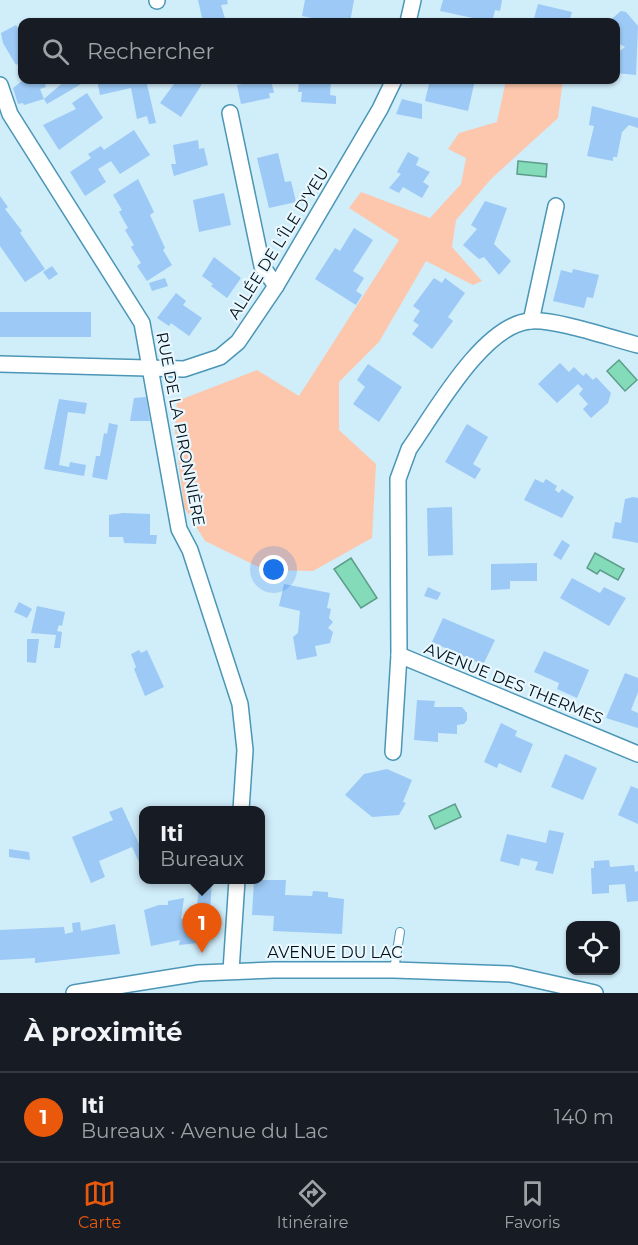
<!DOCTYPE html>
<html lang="fr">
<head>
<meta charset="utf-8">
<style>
  :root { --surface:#171b24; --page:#242831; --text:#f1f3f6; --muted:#9ea1a6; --line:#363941; --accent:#ea580c }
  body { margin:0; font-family:Montserrat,sans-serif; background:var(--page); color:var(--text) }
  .controls { position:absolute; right:18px; bottom:18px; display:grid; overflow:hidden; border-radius:12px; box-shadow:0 2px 4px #0004 }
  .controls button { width:54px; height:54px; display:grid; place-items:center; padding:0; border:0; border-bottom:2px solid var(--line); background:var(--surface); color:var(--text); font:30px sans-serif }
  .you { position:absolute; left:274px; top:570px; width:21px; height:21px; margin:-15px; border:4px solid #fff; border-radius:50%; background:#1a73e8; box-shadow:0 0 0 9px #1a73e833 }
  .badge { display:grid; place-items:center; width:39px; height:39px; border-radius:50%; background:var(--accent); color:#fff; font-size:20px; font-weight:700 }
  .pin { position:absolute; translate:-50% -50px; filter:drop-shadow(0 2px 3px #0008) }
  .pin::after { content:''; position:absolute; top:32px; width:21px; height:18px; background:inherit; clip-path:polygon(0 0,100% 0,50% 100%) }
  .popup { position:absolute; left:139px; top:806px; width:126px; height:78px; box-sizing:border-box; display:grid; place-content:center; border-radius:12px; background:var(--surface); filter:drop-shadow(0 2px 4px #0005); font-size:20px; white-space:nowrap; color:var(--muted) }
  .popup b { font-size:22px; color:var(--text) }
  .popup::after { content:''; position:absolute; left:50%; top:100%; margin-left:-12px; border:12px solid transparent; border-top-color:var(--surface) }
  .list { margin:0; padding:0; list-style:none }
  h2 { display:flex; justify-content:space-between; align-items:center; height:78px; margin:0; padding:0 24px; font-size:26px }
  h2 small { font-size:20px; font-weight:400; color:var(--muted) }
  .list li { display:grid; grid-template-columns:39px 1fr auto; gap:18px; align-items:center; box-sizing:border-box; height:90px; padding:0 24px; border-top:2px solid var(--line) }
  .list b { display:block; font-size:22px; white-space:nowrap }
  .list p { margin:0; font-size:20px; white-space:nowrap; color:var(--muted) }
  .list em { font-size:20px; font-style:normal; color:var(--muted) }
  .icon { flex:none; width:33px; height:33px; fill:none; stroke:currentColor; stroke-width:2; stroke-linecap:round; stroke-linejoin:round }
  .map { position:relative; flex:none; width:638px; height:993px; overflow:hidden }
  .search { position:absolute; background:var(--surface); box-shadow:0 2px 4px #0004; left:18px; right:18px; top:18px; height:66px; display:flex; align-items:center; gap:15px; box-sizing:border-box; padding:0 21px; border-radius:12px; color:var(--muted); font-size:22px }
  .sheet { height:168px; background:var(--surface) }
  nav { display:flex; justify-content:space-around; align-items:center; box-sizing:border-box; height:84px; border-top:2px solid var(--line); background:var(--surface); font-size:16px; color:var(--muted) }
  nav a { display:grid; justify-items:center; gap:3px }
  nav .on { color:var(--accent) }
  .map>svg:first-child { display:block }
  .green { fill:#fcc7ad }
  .water { fill:#83dbba; stroke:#5c9e89; stroke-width:1.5 }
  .building { fill:#9cc9f5 }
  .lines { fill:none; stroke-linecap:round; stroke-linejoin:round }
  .lane-casing { stroke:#4b96b6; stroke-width:10 }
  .street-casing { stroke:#4b96b6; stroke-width:18 }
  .lane { stroke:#fff; stroke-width:8 }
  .street { stroke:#fff; stroke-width:15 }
  .labels { text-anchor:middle; stroke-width:4.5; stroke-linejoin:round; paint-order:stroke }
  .street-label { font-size:16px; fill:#000f18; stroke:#e9f7fe }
</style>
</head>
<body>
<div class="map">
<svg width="638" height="993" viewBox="0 0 638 993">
  <rect width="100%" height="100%" fill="#d0edfa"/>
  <!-- green -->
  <polygon class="green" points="506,80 563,80 558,118 491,179 456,220 452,247 482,281 473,285 426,261 379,342 339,382 339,430 376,464 372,538 313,571 265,570 205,541 184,507 175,432 177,401 257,370 299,396 399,240 349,208 361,192 430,218 461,184 466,158 448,149 459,133 497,122"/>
  <!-- water -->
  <g class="water">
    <polygon points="518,161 547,164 546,177 517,174"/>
    <polygon points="619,360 637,380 625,391 607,371"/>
    <polygon points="595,553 624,569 618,580 600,570 597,574 587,568"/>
    <polygon points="351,558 377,598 361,608 334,569"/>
    <polygon points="455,804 461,817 435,829 429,816"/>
  </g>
  <!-- building -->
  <g class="building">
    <polygon points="198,0 227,0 228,4 221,5 226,22 203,22"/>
    <polygon points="305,0 354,0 350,22 331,18 330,22 316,22 317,19 302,16"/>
    <polygon points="443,0 502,0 500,11 495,10 492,22 440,11"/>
    <polygon points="538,4 572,12 569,22 533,22"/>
    <polygon points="621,11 626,12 638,26 636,75 616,73 616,54 625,47 616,42 616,22 608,22"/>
    <polygon points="16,25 22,36 22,61 16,65 3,43 1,33"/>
    <polygon points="22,70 22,80 44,80 46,87 40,89 44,99 24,105 23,103 18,104 13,88 22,81 19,71"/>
    <polygon points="66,80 88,80 47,104 44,99"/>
    <polygon points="97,80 146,80 156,123 149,124 147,116 137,119 131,88 100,95"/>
    <polygon points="177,80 195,80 202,84 181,117 160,103"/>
    <polygon points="264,80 271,80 274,93 269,93 270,98 241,104 237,85"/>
    <polygon points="299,80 331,80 330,95 336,96 336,104 301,102 302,92 298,92"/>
    <polygon points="430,80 475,80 468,111 425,101"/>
    <polygon points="87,93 103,118 59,150 43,125 76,109 72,103"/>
    <polygon points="402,99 422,104 422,119 396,114"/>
    <polygon points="592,106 638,118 638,128 629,125 622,132 617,157 613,157 613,161 587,156 594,126 589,125"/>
    <polygon points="134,130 150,155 120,174 111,161 98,169 106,182 85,196 70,172 91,158 88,154 101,146 104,150"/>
    <polygon points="198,140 199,149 204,148 208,165 174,176 171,164 176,164 173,145"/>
    <polygon points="408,152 419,158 416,165 430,172 423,182 429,186 422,198 403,187 399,193 389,188 401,174 397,172"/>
    <polygon points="278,153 285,182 291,181 296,202 269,208 257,158"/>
    <polygon points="138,179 154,212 150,215 165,248 163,250 172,265 147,281 137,266 141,263 131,247 134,245 125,230 128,228 119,212 122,210 113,195"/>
    <polygon points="224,193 231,225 199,232 193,200"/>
    <polygon points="0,196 8,207 5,209 22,231 20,233 45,269 25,282 0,246"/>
    <polygon points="485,201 507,208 494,244 511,261 499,275 484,257 479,259 463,245 477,229 471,225"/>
    <polygon points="354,228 373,240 353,271 364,278 356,291 362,295 356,305 315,279 335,248 340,251"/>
    <polygon points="214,257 241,278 227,298 211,286 213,284 202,276"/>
    <polygon points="52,266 58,274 49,280 43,272"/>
    <polygon points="573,269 599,275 593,298 587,297 584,308 553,301 561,270 572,273"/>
    <polygon points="165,278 168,286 152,291 149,283"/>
    <polygon points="434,278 442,283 445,278 465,293 448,317 453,321 432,349 412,334 419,325 413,321 420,311 413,306"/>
    <polygon points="176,293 186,301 183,305 202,318 189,336 171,323 169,326 157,318"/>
    <rect x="0" y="312" width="91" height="25"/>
    <polygon points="560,363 569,372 574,367 583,376 586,373 593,380 596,377 611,393 608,403 591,418 583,409 588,404 579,394 583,389 578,384 557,403 538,384"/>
    <polygon points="368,364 402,387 379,422 353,404 365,387 357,380"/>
    <polygon points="146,397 150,421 130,421 134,398"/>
    <polygon points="59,399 87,403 85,414 68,412 59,465 69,467 70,462 86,465 84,476 44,469"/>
    <polygon points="109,423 118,425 107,480 92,477 96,456 100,456 104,433 107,434"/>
    <polygon points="467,424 488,437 473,464 481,469 475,479 445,462"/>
    <polygon points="535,479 543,483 546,479 557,486 555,490 559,493 562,489 574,497 562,518 524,500"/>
    <polygon points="633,497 638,498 638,543 612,538 615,522 621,523 625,499"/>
    <polygon points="452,507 453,555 428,556 427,508"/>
    <polygon points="123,513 150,514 150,535 157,535 156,544 124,543 123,537 109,537 109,515"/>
    <polygon points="562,540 570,545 561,560 553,555"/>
    <polygon points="537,563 537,581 510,581 510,589 491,590 491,564"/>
    <polygon points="572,578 600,593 604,587 626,598 609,626 560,598"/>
    <polygon points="284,584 330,593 327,608 331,609 329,618 333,622 328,628 333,632 330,643 315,646 317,656 297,660 293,637 298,633 300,611 279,606"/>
    <polygon points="428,587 441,593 437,600 424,596"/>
    <polygon points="19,602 32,609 27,618 14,612"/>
    <polygon points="37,606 65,612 62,626 59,625 57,631 62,632 60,648 54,648 56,635 31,633"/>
    <polygon points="443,618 495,640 483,665 432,642"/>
    <polygon points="27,639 39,639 36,663 27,662"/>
    <polygon points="139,650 141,653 147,650 164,687 145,696 134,669 136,667 131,654"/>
    <polygon points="544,651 589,670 577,698 557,689 559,683 534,672"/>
    <polygon points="625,673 638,678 638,692 631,710 638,713 638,728 606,718"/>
    <polygon points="417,700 435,701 434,707 462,707 467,713 467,720 464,724 457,725 457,734 438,733 438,742 414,740"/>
    <polygon points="501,723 517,731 515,736 533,744 521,773 499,763 497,768 484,762"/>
    <polygon points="565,754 597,768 583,800 551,787"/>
    <polygon points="387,769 412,780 403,802 406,803 399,815 372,817 345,795 364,774"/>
    <polygon points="631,786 638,789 638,824 618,815"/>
    <polygon points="122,807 139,844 144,843 144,863 140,864 132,847 99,861 105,877 91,883 72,837 113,820 109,812"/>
    <polygon points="549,830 564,833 553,874 535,870 538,862 521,858 519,866 500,861 507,834 546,843"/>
    <polygon points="9,849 29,852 30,860 9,857"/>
    <polygon points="609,860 610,867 634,865 635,872 638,871 638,901 627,902 625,884 609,885 609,893 592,894 591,868 594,868 594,861"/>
    <polygon points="194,880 212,880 208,942 179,945 180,940 151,946 144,910 159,905 168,905 168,901 184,898 181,919 196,916 199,886 193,885"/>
    <polygon points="254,880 286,880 285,895 312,896 313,891 328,892 328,897 344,899 342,934 273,931 274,916 252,915"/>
    <polygon points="80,922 81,931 115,924 120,954 35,963 35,958 0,960 0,930 64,927 65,934 73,932 72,923"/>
  </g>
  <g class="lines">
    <!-- lane casing -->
    <g class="lane-casing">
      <polyline id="lane" points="394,970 400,932"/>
    </g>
    <!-- street casing -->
    <g class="street-casing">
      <g id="street">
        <polyline points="157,1 157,0"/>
        <polyline points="408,22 413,0"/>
        <polyline points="0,85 10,114 142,323 179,529 190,550 240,704 245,750 241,810"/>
        <polyline points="230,113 262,266 276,286"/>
        <polyline points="531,321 556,206"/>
        <polyline points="0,364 184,369 220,357 238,342 276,286 380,109 394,80"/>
        <path d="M399,655L398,479L409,449C435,412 483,325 530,321C557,319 610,338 638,345"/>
        <polyline points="393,752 399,655 638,754"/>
        <polyline points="231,971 237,880"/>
        <polyline points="74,993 199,973 274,970 394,970 510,974 595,993"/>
      </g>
    </g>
    <!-- lane -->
    <use href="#lane" class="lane"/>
    <!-- street -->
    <use href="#street" class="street"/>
  </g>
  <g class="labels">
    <!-- street labels -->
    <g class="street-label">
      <text transform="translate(278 243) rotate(-58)" y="6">ALLÉE DE L'ÎLE D'YEU</text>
      <text transform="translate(181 429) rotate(79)" y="6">RUE DE LA PIRONNIÈRE</text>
      <text transform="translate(514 683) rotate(22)" y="6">AVENUE DES THERMES</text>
      <text x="335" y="958">AVENUE DU LAC</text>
    </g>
  </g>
</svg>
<div class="controls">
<button><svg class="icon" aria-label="locate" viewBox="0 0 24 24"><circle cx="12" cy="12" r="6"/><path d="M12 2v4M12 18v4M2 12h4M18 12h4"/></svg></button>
</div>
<div class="you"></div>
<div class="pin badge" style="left:202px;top:953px">1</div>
<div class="popup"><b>Iti</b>Bureaux</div>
<div class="search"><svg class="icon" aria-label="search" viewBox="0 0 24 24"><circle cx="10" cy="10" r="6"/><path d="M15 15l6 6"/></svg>Rechercher</div>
</div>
<section class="sheet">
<h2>À proximité<small></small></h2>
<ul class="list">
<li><span class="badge">1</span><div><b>Iti</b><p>Bureaux · Avenue du Lac</p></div><em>140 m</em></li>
</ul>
</section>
<nav>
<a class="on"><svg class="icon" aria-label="map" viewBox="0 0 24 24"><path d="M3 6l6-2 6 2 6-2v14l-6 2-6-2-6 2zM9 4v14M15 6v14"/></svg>Carte</a>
<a><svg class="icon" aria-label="directions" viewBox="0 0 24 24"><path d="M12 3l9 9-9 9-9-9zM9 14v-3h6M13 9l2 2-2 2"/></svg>Itinéraire</a>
<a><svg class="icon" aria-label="saved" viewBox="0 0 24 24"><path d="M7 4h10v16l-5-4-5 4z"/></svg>Favoris</a>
</nav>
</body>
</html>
